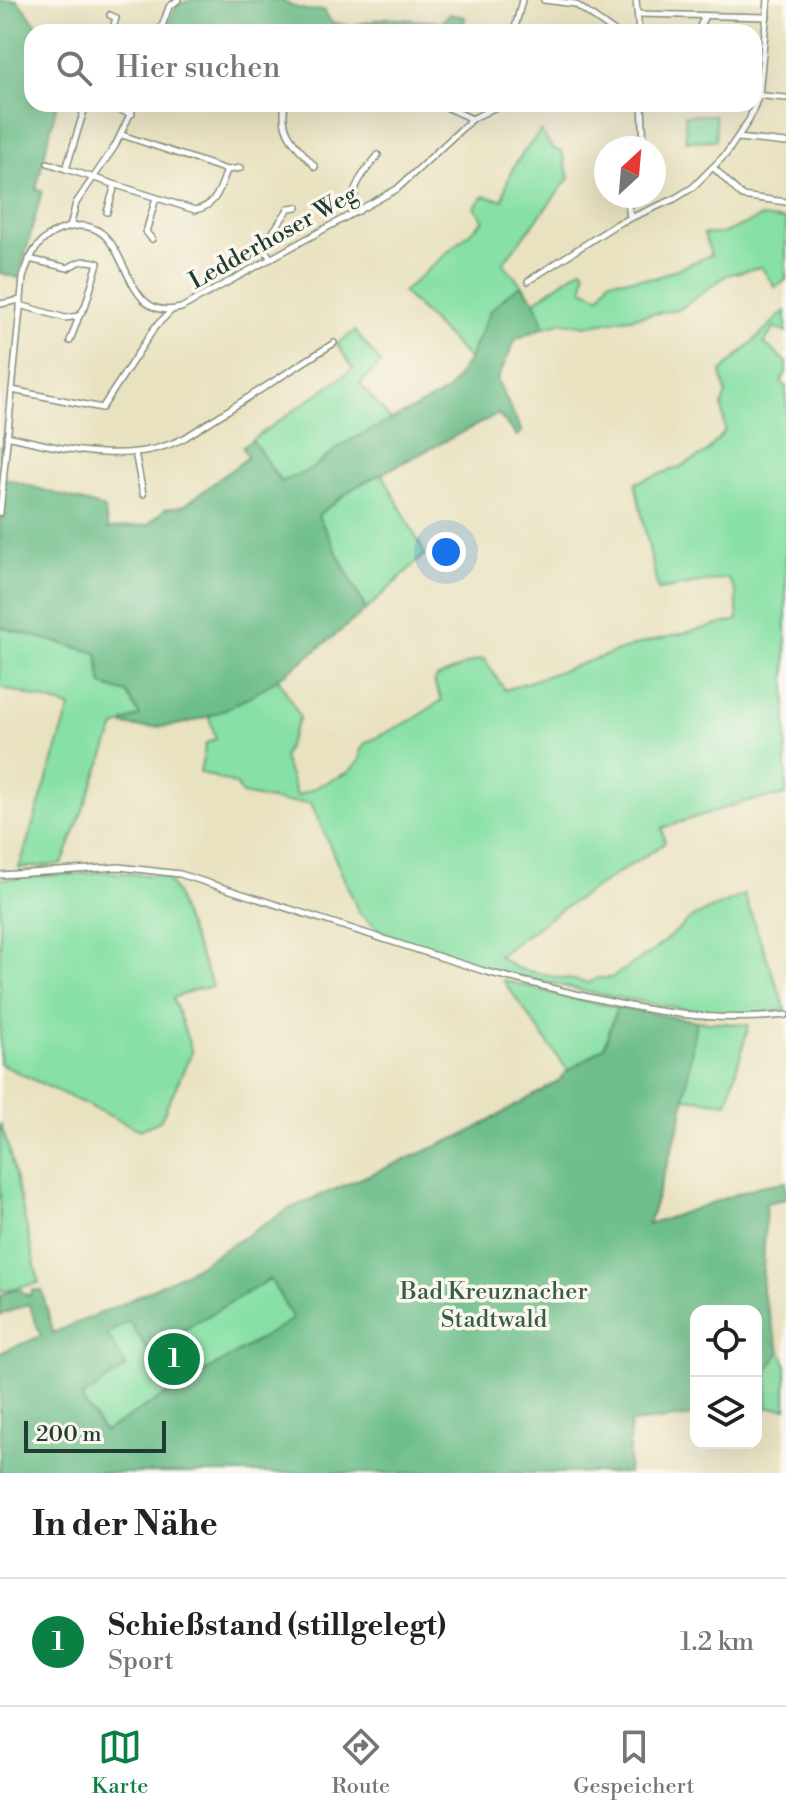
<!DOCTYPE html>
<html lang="de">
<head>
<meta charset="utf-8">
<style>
  :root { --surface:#fff; --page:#f2f2f2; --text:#222; --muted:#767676; --line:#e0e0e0; --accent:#0b8043 }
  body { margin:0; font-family:"Libre Bodoni",serif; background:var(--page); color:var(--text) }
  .controls { position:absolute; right:24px; bottom:24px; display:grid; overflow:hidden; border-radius:16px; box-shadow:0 8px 32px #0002 }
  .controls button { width:72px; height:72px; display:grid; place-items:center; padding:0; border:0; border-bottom:2px solid var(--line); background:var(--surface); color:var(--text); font:40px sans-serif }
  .compass { position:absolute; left:594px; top:136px; width:72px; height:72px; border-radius:50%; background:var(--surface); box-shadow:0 8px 32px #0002; rotate:26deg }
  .scale { position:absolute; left:24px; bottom:20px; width:142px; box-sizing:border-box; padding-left:8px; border:4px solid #1f3d34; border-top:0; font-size:22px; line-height:28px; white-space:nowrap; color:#1f3d34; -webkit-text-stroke:6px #fbf7ec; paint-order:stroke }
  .you { position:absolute; left:446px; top:552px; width:28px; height:28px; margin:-20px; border:6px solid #fff; border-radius:50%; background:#1a73e8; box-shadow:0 0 0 12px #1a73e833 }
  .badge { display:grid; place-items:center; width:52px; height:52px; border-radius:50%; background:var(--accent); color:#fff; font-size:26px; font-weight:700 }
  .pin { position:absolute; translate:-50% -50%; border:4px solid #fff; box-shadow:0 2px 8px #0006 }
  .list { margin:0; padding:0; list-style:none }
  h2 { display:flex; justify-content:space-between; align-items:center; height:104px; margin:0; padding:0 32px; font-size:34px }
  h2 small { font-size:26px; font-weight:400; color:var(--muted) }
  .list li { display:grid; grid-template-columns:52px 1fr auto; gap:24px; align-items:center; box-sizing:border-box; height:128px; padding:0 32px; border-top:2px solid var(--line) }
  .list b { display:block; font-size:30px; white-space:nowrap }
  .list p { margin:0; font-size:26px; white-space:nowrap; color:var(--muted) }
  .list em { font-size:26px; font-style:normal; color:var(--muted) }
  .icon { flex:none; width:44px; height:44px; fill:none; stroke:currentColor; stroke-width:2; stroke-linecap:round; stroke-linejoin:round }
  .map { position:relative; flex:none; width:786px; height:1473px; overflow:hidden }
  .search { position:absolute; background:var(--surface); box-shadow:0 8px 32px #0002; left:24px; right:24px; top:24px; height:88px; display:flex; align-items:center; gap:20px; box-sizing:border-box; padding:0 28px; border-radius:24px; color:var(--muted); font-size:30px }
  .sheet { height:232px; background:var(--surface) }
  nav { display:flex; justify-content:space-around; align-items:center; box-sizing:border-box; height:112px; border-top:2px solid var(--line); background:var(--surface); font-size:22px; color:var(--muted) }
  nav a { display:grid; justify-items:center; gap:4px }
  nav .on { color:var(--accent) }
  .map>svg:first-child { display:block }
  .green { fill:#87e0a5; stroke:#538e6c; stroke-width:2 }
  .forest { fill:#6dbe8a; stroke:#467e5f; stroke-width:2; fill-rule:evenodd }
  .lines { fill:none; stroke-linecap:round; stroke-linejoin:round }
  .minor-casing { stroke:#84907a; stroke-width:8 }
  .minor { stroke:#fff; stroke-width:5 }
  .labels { text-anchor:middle; stroke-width:7; stroke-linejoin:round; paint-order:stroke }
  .street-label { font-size:24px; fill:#1f3d34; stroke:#fbf7ec }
  .park-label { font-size:24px; fill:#345e4b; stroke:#fbf7ec }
</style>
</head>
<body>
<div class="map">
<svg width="786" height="1473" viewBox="0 0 786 1473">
  <rect width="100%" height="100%" fill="#fbf7ec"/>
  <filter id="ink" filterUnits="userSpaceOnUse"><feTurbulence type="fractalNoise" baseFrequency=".0125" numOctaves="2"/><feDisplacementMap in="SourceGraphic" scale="16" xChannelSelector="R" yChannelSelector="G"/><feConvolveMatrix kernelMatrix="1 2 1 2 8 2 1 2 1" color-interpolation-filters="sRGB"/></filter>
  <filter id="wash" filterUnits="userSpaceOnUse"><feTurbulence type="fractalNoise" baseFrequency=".006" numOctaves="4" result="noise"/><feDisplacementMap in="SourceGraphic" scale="32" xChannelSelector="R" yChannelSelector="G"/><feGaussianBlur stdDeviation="1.8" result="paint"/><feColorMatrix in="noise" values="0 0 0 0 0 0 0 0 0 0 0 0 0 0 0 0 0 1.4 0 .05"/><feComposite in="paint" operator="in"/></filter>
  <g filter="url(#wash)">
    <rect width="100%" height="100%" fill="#e9e2c1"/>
    <!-- green -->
    <g class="green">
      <polygon points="685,115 715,115 716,140 686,141"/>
      <path d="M541,131L552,148L562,152L569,178L503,263L522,285C490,304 483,326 469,359L403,292L484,220L474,207L484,196L503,200C508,167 521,155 541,131Z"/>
      <polygon points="761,217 786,220 786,280 775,287 761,267 727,275 680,309 585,326 564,322 545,327 535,301 582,268 585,272 583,289 600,297 609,280 655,278 711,255 704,234 722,234"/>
      <polygon points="786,310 786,333 775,327 764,343 786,362 786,373 781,381 786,387 786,795 743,802 662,828 665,843 559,911 498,956 516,968 550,976 589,983 598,978 611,978 654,950 694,916 744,895 786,1010 736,1015 683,1009 598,994 493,970 385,934 359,913 311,803 282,802 242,794 237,785 200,772 206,743 216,739 209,717 278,678 300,717 283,757 297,796 349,772 360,760 360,752 365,743 414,719 442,700 434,682 436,678 474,661 484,659 505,690 639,644 738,620 736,592 728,578 658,590 635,483 680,467 706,453 725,431 722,405 726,393 721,372"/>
      <polygon points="355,331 381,363 360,384 391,420 343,444 312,469 281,482 252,440 353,369 337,344"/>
      <polygon points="382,473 425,554 366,610 317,516 355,487"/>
      <polygon points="0,627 97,653 102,685 127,693 140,717 115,727 62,864 19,868 70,707 0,687"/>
      <polygon points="105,872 165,876 177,895 181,911 213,987 196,989 173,998 192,1052 160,1121 140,1130 0,1064 0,879"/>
      <polygon points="503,980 570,998 617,1007 604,1047 568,1071"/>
      <polygon points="696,1021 749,1025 727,1103 684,1098"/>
      <polygon points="0,1123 9,1150 39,1283 0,1291"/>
      <polygon points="270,1279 294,1319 104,1432 81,1398 126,1367 106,1334 129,1321 149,1350"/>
      <polygon points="780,1350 786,1363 786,1408 767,1408 768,1370"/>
    </g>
    <!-- forest -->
    <g class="forest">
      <polygon points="0,0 17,0 37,25 54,32 32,32 32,104 57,104 36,189 42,191 19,278 0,273"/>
      <path d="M191,0H281C295,9 308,12 324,10L331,22L350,26L386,18L442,22L449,14L465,17L464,32H165L177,5Z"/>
      <path d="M522,285L535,301L545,327L516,339L497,380L522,432L517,436L498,414L355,487L318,515L366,610C301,662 214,743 124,725V722L140,716L127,693L102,685L97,653L0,627V447L3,449L0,477L104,508L108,529L148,525L165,509L185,505L248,457L242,447L252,440L281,482L312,469L343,444L447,392L469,359L490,311L509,293Z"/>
      <path d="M617,1007L696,1021L681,1120L648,1225L760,1186L786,1182V1199L766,1203L762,1292L780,1350L768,1370L767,1408L756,1409V1311H696V1416L630,1423L628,1473H0V1353L41,1336L29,1304L0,1315V1296L13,1289L21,1290L23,1293L29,1296L33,1290L42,1291L53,1333L122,1304L189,1271L291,1208L468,1133L560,1080L564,1074L604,1047ZM270,1279L293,1319L104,1432L81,1398L126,1367L107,1334L129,1321L148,1351Z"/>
    </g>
  </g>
  <g filter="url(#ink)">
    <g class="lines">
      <!-- minor casing -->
      <g class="minor-casing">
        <g id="minor">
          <polyline points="544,0 575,4 615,32"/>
          <polyline points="636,0 639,32"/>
          <polyline points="638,14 767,17"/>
          <polyline points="110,15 116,18 112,32"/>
          <polyline points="160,32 169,7 178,0"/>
          <polyline points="514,32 522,0"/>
          <polyline points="697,32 705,16"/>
          <polyline points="754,95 786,98"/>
          <path d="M86,104L66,169L195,210C217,206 220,188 227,170"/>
          <polyline points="99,104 132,114"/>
          <path d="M285,104C279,134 297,145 315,167"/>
          <polyline points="446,104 448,108 472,119"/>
          <polyline points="642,104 644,148"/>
          <polyline points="122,135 227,170 241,168"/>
          <polyline points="738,138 786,143"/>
          <polyline points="48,163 66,169"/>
          <polyline points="714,168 742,196 786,202"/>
          <polyline points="627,196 630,218"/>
          <path d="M359,211C345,191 365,172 378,155"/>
          <polyline points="107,212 115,185"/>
          <polyline points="70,227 76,203 115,146 135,104"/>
          <polyline points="152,239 146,232 156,198"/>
          <polyline points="271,259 265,250 265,244 289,208 297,207"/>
          <polyline points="528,281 617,224 674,199 692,188 726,154 749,120 759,95 768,0"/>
          <polyline points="0,304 21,300"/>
          <path d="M20,305L65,318L79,316L85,307L98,263C85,259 79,261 68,268L29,259"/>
          <polyline points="70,341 79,316"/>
          <polyline points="12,390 102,408 155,327 171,311"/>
          <path d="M7,436C64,449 131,467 186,437L334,343"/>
          <polyline points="135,452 143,494"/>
          <path d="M0,513L23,278C29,257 38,238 60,230C119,208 118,278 146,302C156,311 169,311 181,308L397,189L472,119L502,104"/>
          <path d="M0,875L119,867L180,874L487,972C585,996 684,1027 786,1015"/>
        </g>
      </g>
      <!-- minor -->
      <use href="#minor" class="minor"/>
    </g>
  </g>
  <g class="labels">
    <!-- street labels -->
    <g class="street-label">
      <text transform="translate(273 237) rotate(-29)" y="8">Ledderhoser Weg</text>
    </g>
    <!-- park labels -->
    <g class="park-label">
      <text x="494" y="1299">Bad Kreuznacher<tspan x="494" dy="28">Stadtwald</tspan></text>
    </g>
  </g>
</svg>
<div class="controls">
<button><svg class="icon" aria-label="locate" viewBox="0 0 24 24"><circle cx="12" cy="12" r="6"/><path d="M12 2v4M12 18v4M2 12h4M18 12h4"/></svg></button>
<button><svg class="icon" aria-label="layers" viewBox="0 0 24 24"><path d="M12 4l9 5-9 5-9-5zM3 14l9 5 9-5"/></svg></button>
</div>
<svg class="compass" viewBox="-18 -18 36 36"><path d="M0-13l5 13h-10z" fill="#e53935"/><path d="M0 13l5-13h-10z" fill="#767676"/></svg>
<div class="scale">200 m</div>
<div class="you"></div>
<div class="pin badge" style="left:174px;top:1359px">1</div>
<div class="search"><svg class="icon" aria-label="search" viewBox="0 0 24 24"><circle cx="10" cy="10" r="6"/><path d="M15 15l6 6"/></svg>Hier suchen</div>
</div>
<section class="sheet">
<h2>In der Nähe<small></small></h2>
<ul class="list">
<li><span class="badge">1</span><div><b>Schießstand (stillgelegt)</b><p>Sport</p></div><em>1.2 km</em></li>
</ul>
</section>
<nav>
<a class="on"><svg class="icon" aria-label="map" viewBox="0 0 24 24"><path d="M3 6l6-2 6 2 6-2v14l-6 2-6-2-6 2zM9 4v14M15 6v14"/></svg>Karte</a>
<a><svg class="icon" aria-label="directions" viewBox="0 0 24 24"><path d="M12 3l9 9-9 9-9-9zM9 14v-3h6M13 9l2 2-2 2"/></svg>Route</a>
<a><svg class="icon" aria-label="saved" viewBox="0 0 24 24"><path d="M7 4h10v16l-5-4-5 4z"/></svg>Gespeichert</a>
</nav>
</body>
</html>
